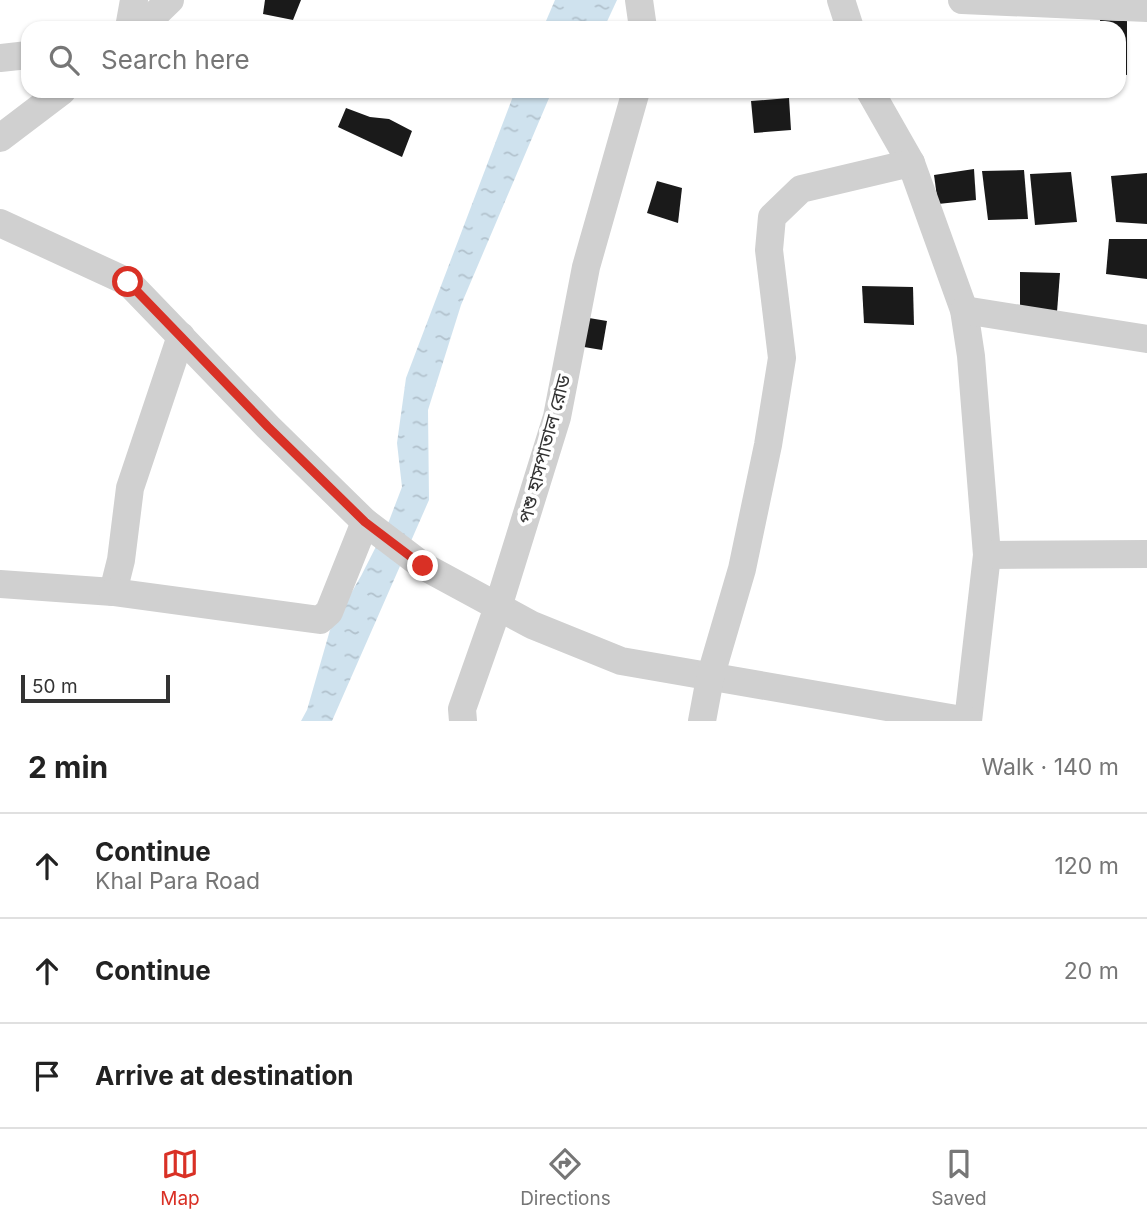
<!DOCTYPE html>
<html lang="en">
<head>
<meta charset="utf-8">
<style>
  :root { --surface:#fff; --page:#f2f2f2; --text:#222; --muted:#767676; --line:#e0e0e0; --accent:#d93025 }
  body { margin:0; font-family:Inter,"Noto Sans Bengali",sans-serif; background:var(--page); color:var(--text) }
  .scale { position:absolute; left:21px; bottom:18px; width:149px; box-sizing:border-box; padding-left:7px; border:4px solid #333; border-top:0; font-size:19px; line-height:24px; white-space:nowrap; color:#333; -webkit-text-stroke:5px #fff; paint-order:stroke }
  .stop { position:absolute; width:21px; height:21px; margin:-16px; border:5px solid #d93025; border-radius:50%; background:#fff }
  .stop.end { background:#d93025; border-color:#fff; box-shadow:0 2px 7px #0008 }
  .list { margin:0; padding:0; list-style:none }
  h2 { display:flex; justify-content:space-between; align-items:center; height:91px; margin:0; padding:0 28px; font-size:30px }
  h2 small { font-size:23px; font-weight:400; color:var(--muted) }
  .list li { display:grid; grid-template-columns:46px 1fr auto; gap:21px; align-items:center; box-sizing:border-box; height:105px; padding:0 28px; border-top:2px solid var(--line) }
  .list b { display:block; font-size:26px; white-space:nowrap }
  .list p { margin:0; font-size:23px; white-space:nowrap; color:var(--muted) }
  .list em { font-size:23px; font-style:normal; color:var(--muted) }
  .icon { flex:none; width:38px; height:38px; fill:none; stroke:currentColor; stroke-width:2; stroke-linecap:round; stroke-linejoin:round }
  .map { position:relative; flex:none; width:1147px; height:721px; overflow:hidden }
  .search { position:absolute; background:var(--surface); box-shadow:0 2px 5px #0004; left:21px; right:21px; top:21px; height:77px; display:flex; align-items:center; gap:18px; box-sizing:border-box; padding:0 24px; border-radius:21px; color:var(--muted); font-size:26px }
  .sheet { height:406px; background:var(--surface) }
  nav { display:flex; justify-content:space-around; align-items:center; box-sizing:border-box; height:98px; border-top:2px solid var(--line); background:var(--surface); font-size:19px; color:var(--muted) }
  nav a { display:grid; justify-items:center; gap:4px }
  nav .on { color:var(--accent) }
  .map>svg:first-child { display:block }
  .water { fill:url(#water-ripples) }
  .building { fill:#1a1a1a }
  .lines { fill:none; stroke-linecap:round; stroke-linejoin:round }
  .minor { stroke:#d0d0d0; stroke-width:28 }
  .route { stroke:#d93025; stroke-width:9 }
  .labels { text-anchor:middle; stroke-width:7; stroke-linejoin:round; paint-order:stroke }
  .street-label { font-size:19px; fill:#333; stroke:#fff }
</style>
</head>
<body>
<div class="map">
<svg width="1147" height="721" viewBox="0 0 1147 721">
  <defs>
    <pattern id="water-ripples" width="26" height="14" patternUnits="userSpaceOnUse" patternTransform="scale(1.75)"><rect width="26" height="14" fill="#cfe2ee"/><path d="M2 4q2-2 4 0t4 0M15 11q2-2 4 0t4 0" fill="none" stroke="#b2c2cd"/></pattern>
  </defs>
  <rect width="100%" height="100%" fill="#fff"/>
  <!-- water -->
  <g class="water">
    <polygon points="555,0 617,0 604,28 543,28"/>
    <polygon points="515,91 552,91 461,305 428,410 429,500 332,721 301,721 307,710 330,630 361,576 389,521 402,487 397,443 406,378"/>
  </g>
  <!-- building -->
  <g class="building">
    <polygon points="265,0 301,0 293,20 263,14"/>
    <polygon points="1100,20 1127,21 1127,75 1119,74 1119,28 1101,28"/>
    <polygon points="789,98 791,130 754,133 751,101"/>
    <polygon points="346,108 370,117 389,119 412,131 402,157 338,127"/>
    <polygon points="974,169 976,200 938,204 934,175"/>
    <polygon points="1024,170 1028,219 988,220 982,171"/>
    <polygon points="1071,172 1077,222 1035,225 1030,174"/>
    <polygon points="1147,173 1147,224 1116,222 1111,176"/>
    <polygon points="657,181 682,188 678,223 647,213"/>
    <polygon points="1109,239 1147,239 1147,279 1106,274"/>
    <polygon points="1020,272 1060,273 1057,312 1020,306"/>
    <polygon points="862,286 913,287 914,325 864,323"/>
    <polygon points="583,317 607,321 602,350 578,346"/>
  </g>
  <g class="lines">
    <!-- minor -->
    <g class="minor">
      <polyline points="639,0 643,28"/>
      <polyline points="841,0 850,28"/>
      <polyline points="962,0 1147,8"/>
      <polyline points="129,28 134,0"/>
      <polyline points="141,28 170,0"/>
      <polyline points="0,58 28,55"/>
      <polyline points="870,91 911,163 964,310 971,356 987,555 968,721"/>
      <polyline points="0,138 62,91"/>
      <polyline points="0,223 128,282 268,427 365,522 423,566 532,625 621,661 968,721"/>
      <polyline points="964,310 1147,339"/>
      <polyline points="987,555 1147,554"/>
      <polyline points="0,584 113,592 121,560 130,488 181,336"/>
      <polyline points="113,592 320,620 329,612 365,522"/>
      <polyline points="463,721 462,709 498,607 557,417 586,267 636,91"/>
      <polyline points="702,721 710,678 742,569 768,445 782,358 769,250 772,217 801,189 911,163"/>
    </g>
  </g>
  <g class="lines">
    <!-- route -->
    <polyline class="route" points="128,282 268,427 365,522 423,566"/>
  </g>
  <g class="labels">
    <!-- street labels -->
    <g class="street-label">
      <text transform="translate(544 449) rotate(-75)" y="7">পশু হাসপাতাল রোড</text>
    </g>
  </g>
</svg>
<div class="scale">50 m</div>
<div class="stop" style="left:128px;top:282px"></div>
<div class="stop end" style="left:423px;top:566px"></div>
<div class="search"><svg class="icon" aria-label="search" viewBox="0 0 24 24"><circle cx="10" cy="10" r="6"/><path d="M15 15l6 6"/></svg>Search here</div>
</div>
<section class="sheet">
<h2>2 min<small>Walk · 140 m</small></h2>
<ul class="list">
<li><svg class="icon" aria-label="ahead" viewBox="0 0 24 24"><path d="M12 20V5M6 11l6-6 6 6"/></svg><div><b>Continue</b><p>Khal Para Road</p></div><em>120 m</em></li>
<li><svg class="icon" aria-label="ahead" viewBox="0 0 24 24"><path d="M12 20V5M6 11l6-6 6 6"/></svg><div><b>Continue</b></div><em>20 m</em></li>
<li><svg class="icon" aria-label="arrive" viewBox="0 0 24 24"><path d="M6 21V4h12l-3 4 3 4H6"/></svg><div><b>Arrive at destination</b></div></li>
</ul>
</section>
<nav>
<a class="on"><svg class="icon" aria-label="map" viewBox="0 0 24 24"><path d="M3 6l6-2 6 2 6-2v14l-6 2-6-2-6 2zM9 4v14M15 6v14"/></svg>Map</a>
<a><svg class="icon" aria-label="directions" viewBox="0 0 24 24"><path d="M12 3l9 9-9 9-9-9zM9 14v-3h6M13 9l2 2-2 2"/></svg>Directions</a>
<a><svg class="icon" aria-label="saved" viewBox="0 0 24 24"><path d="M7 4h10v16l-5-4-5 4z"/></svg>Saved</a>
</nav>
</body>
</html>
